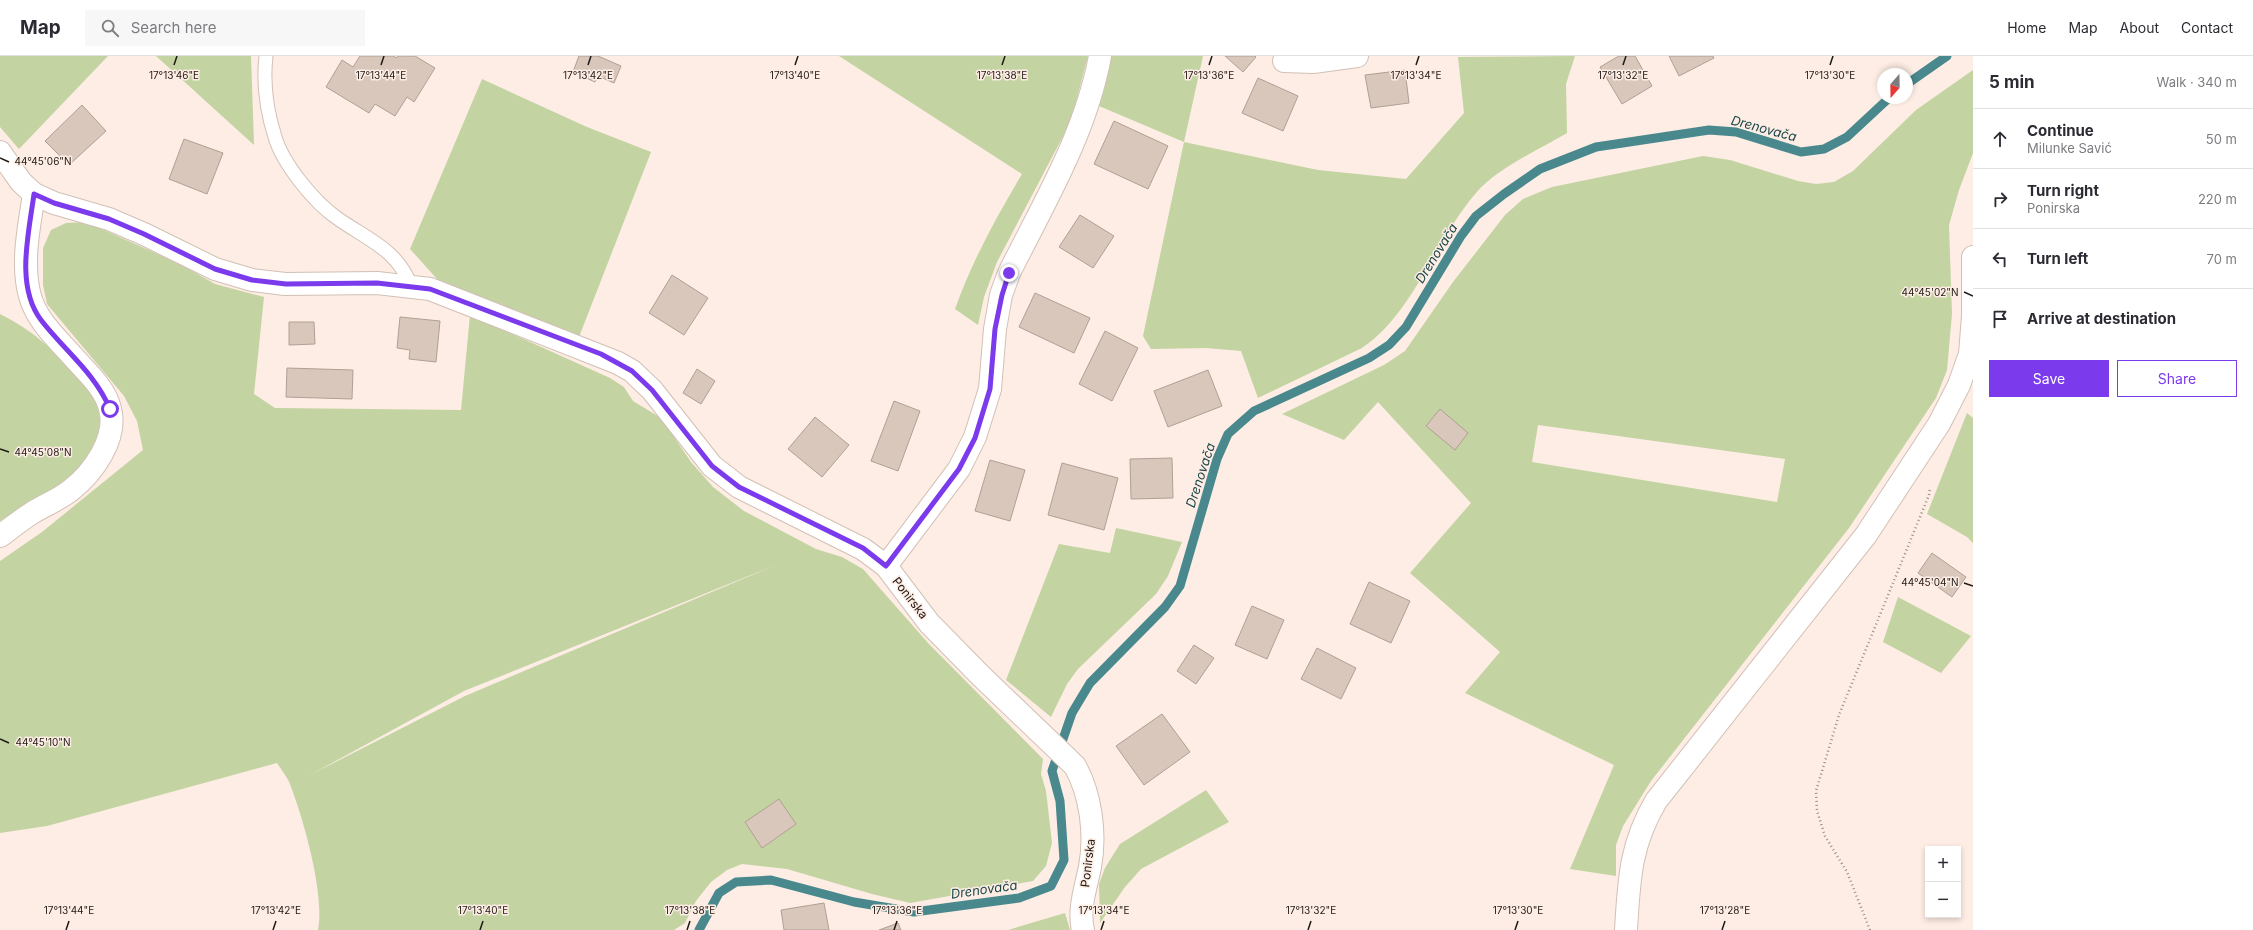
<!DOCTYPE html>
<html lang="en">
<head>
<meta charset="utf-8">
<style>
  :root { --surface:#fff; --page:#f7f7f7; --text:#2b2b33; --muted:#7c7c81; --line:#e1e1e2; --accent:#7c3aed }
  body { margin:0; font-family:Inter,sans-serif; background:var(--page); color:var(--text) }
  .controls { position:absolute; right:12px; bottom:12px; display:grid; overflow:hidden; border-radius:0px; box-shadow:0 2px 6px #0003 }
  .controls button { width:36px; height:36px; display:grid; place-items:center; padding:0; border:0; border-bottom:1px solid var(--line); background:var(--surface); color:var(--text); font:20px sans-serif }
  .compass { position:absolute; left:1877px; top:12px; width:36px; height:36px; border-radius:50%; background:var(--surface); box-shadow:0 2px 6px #0003; rotate:200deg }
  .stop { position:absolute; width:12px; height:12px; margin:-9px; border:3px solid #7c3aed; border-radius:50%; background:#fff }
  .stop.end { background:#7c3aed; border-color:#fff; box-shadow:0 1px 4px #0008 }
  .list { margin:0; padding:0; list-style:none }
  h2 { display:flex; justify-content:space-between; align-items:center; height:52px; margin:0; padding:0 16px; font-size:17px }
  h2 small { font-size:13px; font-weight:400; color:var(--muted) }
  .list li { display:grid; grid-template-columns:26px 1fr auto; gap:12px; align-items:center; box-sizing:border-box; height:60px; padding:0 16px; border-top:1px solid var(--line) }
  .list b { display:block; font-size:15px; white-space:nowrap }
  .list p { margin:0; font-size:13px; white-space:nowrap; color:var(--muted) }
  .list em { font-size:13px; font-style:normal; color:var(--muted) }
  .actions { display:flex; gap:8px; padding:12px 16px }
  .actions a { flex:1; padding:9px 0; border:1px solid var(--accent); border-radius:0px; text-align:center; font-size:14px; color:var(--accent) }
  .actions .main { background:var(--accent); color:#fff }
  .icon { flex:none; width:22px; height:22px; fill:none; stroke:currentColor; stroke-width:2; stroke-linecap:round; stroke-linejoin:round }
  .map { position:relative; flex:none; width:1973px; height:874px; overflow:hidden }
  header { display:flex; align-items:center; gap:24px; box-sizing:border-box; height:56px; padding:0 20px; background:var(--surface); border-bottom:1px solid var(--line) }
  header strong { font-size:19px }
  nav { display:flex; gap:22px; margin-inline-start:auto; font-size:14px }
  .search { width:280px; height:36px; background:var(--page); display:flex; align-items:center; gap:10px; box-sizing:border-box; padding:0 14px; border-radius:0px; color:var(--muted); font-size:15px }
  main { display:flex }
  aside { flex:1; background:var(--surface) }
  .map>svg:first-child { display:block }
  .green { fill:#c3d3a2; fill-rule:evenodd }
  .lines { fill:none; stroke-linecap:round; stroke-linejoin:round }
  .stream { stroke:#49888d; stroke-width:9 }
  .building { fill:#d9c7bb; stroke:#b19f94 }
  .lane-casing { stroke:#d2c0b5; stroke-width:15 }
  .street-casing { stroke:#d2c0b5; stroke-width:24 }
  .path { stroke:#998d86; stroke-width:2.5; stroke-dasharray:1 3; stroke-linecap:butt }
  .lane { stroke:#fff; stroke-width:13 }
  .street { stroke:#fff; stroke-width:22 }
  .route { stroke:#7c3aed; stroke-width:5 }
  .ticks { fill:none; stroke:#201915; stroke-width:1.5 }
  .labels { text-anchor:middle; stroke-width:3; stroke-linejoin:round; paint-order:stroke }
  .street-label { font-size:12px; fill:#201915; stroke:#fdede4 }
  .water-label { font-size:13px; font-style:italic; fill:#1a4549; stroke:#fdede4 }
  .ticks-label { font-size:10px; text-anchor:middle; fill:#201915; stroke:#fdede4; stroke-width:3; stroke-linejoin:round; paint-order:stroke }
</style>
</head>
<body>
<header>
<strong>Map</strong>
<div class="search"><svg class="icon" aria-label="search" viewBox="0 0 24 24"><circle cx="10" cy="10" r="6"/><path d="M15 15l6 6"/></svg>Search here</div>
<nav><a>Home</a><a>Map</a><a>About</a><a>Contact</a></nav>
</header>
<main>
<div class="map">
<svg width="1973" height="874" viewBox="0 0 1973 874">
  <rect width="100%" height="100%" fill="#fdede4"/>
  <!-- green -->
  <g class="green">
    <polygon points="0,0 108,0 19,93 0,71"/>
    <polygon points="156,0 251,0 254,89"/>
    <path d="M839,0H1088L1071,65L997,206L984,241L978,269L955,253C972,205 996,162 1022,118Z"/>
    <path d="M1109,0H1203L1184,86L1318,114L1406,123L1464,57L1458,1L1575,0L1566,28L1567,77C1540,93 1496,113 1476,137C1435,184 1414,257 1362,292L1258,342L1241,295L1206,292L1151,293L1143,280L1184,86L1099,50Z"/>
    <path d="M1973,14V97L1959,134L1949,169L1952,258L1947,314L1936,342L1849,472L1651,725L1623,770L1616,789V820L1570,813L1614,709L1465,637L1500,596L1410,517L1471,447L1378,346L1344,384L1282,358L1384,309L1405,295L1453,226L1505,159L1523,143L1552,131L1703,100L1730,104L1798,125L1816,128L1834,126L1853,115L1916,54ZM1538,369L1785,403L1777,446L1532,406Z"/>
    <polygon points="482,23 587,71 651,96 579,281 438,224 410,193"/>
    <path d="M86,166L180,208L215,228L264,241L254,338L275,352L461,354L470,259L610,322L624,331L633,345L661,362L691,406L713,431L744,455L816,493L842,501L863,513L928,587L1043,703L1041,718L1046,735L1052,787L1046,810L1033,825L910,847L872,838L787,813L742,808L727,814L711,826L696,845L685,867L674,874H318C325,839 304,765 291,731C289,723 282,715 277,707L47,770L0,777V505L42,476L143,394L137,365L124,340L47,248L43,229V192L51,174L66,167ZM778,508L465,640L310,719L464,635Z"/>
    <path d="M0,258C31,273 55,295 78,320C83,326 90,332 94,338C103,355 102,381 92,397C73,426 29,447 0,465Z"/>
    <polygon points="1967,357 1973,362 1973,487 1967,481 1927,458"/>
    <polygon points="1116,472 1182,486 1168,520 1156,538 1078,613 1067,628 1051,661 1006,624 1059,488 1110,497"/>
    <polygon points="1898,541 1971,580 1941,617 1883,586"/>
    <polygon points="1206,734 1229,766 1141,813 1125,831 1100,867 1099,828 1105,812 1120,788"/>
    <polygon points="1065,857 1070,874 1008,874"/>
  </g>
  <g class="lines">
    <!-- stream -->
    <g class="stream">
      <polyline points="1907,28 1947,0"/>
      <polyline points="699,874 719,837 736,826 771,824 854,846 914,856 1019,842 1051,830 1064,804 1060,745 1052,715 1072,657 1090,627 1165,551 1180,530 1217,403 1228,378 1254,355 1369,302 1389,289 1406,271 1461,180 1476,160 1504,138 1540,113 1596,91 1709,74 1736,76 1801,96 1824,93 1847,81 1889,42"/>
    </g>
  </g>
  <!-- building -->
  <g class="building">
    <polygon points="360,0 393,0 397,2 398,0 415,0 435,12 414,46 407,41 395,60 375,48 369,57 326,31 342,4 353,11"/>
    <polygon points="579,0 598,0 621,10 614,27 598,20 595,26 573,16"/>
    <polygon points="1225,0 1255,0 1256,1 1243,16"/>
    <polygon points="1619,0 1635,0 1652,30 1622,48 1600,11"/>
    <polygon points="1669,0 1713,0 1714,2 1679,20"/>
    <polygon points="1405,14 1409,47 1371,52 1365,19"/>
    <polygon points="1258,22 1298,40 1283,75 1242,57"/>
    <polygon points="82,49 106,75 69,109 45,85"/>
    <polygon points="1114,65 1168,90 1148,133 1094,108"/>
    <polygon points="184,83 223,97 207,138 169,123"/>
    <polygon points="1080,159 1114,180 1093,212 1059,191"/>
    <polygon points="672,219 708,242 684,279 649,257"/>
    <polygon points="1035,237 1090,262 1074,297 1019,271"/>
    <polygon points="400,261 440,265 436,306 409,303 410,294 397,292"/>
    <polygon points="289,266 314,266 315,288 289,289"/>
    <polygon points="1105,275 1138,292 1112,345 1079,328"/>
    <polygon points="287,312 353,314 352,343 286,341"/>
    <polygon points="697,313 715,325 701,348 683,337"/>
    <polygon points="1208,314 1222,350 1168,371 1154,335"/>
    <polygon points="894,345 920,355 898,415 871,405"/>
    <polygon points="1440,353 1468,377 1455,394 1426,370"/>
    <polygon points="815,361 849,389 822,421 788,393"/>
    <polygon points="1172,402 1173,442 1131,443 1130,403"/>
    <polygon points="990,404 1025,414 1010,465 975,455"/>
    <polygon points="1062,407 1118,422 1104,474 1048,459"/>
    <polygon points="1932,497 1966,521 1952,541 1918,517"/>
    <polygon points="1369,526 1410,545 1391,587 1350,568"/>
    <polygon points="1252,550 1284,564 1267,603 1235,589"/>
    <polygon points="1194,589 1214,602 1196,628 1177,615"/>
    <polygon points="1317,592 1356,612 1341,643 1301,623"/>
    <polygon points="1162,658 1190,696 1144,729 1116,690"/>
    <polygon points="779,743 796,768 762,792 745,766"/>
    <polygon points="824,847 829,874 784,874 781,854"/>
    <polygon points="898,867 901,874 879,874"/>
  </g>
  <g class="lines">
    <!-- lane casing -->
    <g class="lane-casing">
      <path id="lane" d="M266,0C263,26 267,56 275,81C283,108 314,146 337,162C368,184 397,193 411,230"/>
    </g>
    <!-- street casing -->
    <g class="street-casing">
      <g id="street">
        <polyline points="1284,5 1313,6 1357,0"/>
        <path d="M0,96L21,126L34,138L54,147L109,163L144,178L215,213L252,224L285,228L377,227L430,233L618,307L632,315L652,334L712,410L739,431L863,493L886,510L929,567L980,619L1075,710C1091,739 1096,778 1090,811C1086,831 1078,853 1083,874"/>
        <path d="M0,480C11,472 21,464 32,457C45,449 60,443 71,434C93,417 118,382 110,353C106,334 88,317 76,304C59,284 37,266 30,240C21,208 29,171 34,138"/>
        <path d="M886,510L959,413L975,381L990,333L995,273L1001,239L1009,217C1044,147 1086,77 1100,0"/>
        <path d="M1626,874C1629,824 1630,789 1656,745L1866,479L1939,368L1959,329L1970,298L1973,260V201"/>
      </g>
    </g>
    <!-- path -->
    <polyline class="path" points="1870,874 1847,816 1825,780 1817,755 1816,735 1839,659 1929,439 1930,432"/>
    <!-- lane -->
    <use href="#lane" class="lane"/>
    <!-- street -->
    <use href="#street" class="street"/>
  </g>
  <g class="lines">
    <!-- route -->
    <path class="route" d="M110,353C95,317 64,294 41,264C15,230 29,176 34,138L54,147L109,163L144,178L215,213L252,224L286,228L377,227L430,233L601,298L632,315L652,334L712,410L739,431L863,492L886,510L959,413L975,382L990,333L995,273L1002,239L1009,217"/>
  </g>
  <!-- ticks -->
  <path class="ticks" d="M174,9L177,0M381,9L384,0M588,9L591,0M795,9L798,0M1002,9L1005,0M1209,9L1212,0M1416,9L1419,0M1623,9L1626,0M1830,9L1833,0M0,102L9,106M1964,236L1973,240M0,393L9,396M1964,527L1973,530M0,683L9,687M66,874L69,865M273,874L276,865M480,874L483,865M687,874L690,865M894,874L897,865M1101,874L1104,865M1308,874L1311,865M1515,874L1518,865M1722,874L1725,865"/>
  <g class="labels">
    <!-- street labels -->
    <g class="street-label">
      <text transform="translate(910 542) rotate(52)" y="4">Ponirska</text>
      <text transform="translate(1088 807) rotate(-83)" y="4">Ponirska</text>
    </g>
    <!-- water labels -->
    <g class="water-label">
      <text transform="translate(1764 72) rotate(15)" y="5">Drenovača</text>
      <text transform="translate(1436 197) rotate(-58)" y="5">Drenovača</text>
      <text transform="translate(1200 419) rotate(-72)" y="5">Drenovača</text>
      <text transform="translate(984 833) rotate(-8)" y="5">Drenovača</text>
    </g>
  </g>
  <g class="ticks-label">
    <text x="174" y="23">17°13'46"E</text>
    <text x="795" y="23">17°13'40"E</text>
    <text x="1002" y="23">17°13'38"E</text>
    <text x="1209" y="23">17°13'36"E</text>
    <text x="1830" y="23">17°13'30"E</text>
    <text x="381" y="23">17°13'44"E</text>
    <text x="588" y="23">17°13'42"E</text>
    <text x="1416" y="23">17°13'34"E</text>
    <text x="1623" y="23">17°13'32"E</text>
    <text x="43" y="109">44°45'06"N</text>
    <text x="1930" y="240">44°45'02"N</text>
    <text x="43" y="400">44°45'08"N</text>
    <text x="1930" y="530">44°45'04"N</text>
    <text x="43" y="690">44°45'10"N</text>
    <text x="69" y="858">17°13'44"E</text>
    <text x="276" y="858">17°13'42"E</text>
    <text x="483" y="858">17°13'40"E</text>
    <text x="690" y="858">17°13'38"E</text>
    <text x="897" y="858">17°13'36"E</text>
    <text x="1104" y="858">17°13'34"E</text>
    <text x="1311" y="858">17°13'32"E</text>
    <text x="1518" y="858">17°13'30"E</text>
    <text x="1725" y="858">17°13'28"E</text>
  </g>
</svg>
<div class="controls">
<button>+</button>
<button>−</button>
</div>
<svg class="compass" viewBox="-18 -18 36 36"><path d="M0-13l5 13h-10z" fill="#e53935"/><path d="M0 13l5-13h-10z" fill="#7c7c81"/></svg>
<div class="stop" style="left:110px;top:353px"></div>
<div class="stop end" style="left:1009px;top:217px"></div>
</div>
<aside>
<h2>5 min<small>Walk · 340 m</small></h2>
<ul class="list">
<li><svg class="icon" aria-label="ahead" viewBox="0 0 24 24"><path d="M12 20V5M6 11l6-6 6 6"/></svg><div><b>Continue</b><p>Milunke Savić</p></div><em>50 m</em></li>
<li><svg class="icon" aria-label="right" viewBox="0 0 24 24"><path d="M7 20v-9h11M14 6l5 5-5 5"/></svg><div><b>Turn right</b><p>Ponirska</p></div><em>220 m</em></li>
<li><svg class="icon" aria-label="left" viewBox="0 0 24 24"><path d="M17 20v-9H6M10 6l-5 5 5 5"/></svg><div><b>Turn left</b></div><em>70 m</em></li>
<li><svg class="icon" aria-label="arrive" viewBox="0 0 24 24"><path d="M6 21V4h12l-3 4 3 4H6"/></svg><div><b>Arrive at destination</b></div></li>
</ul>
<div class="actions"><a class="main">Save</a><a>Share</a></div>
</aside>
</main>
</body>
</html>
